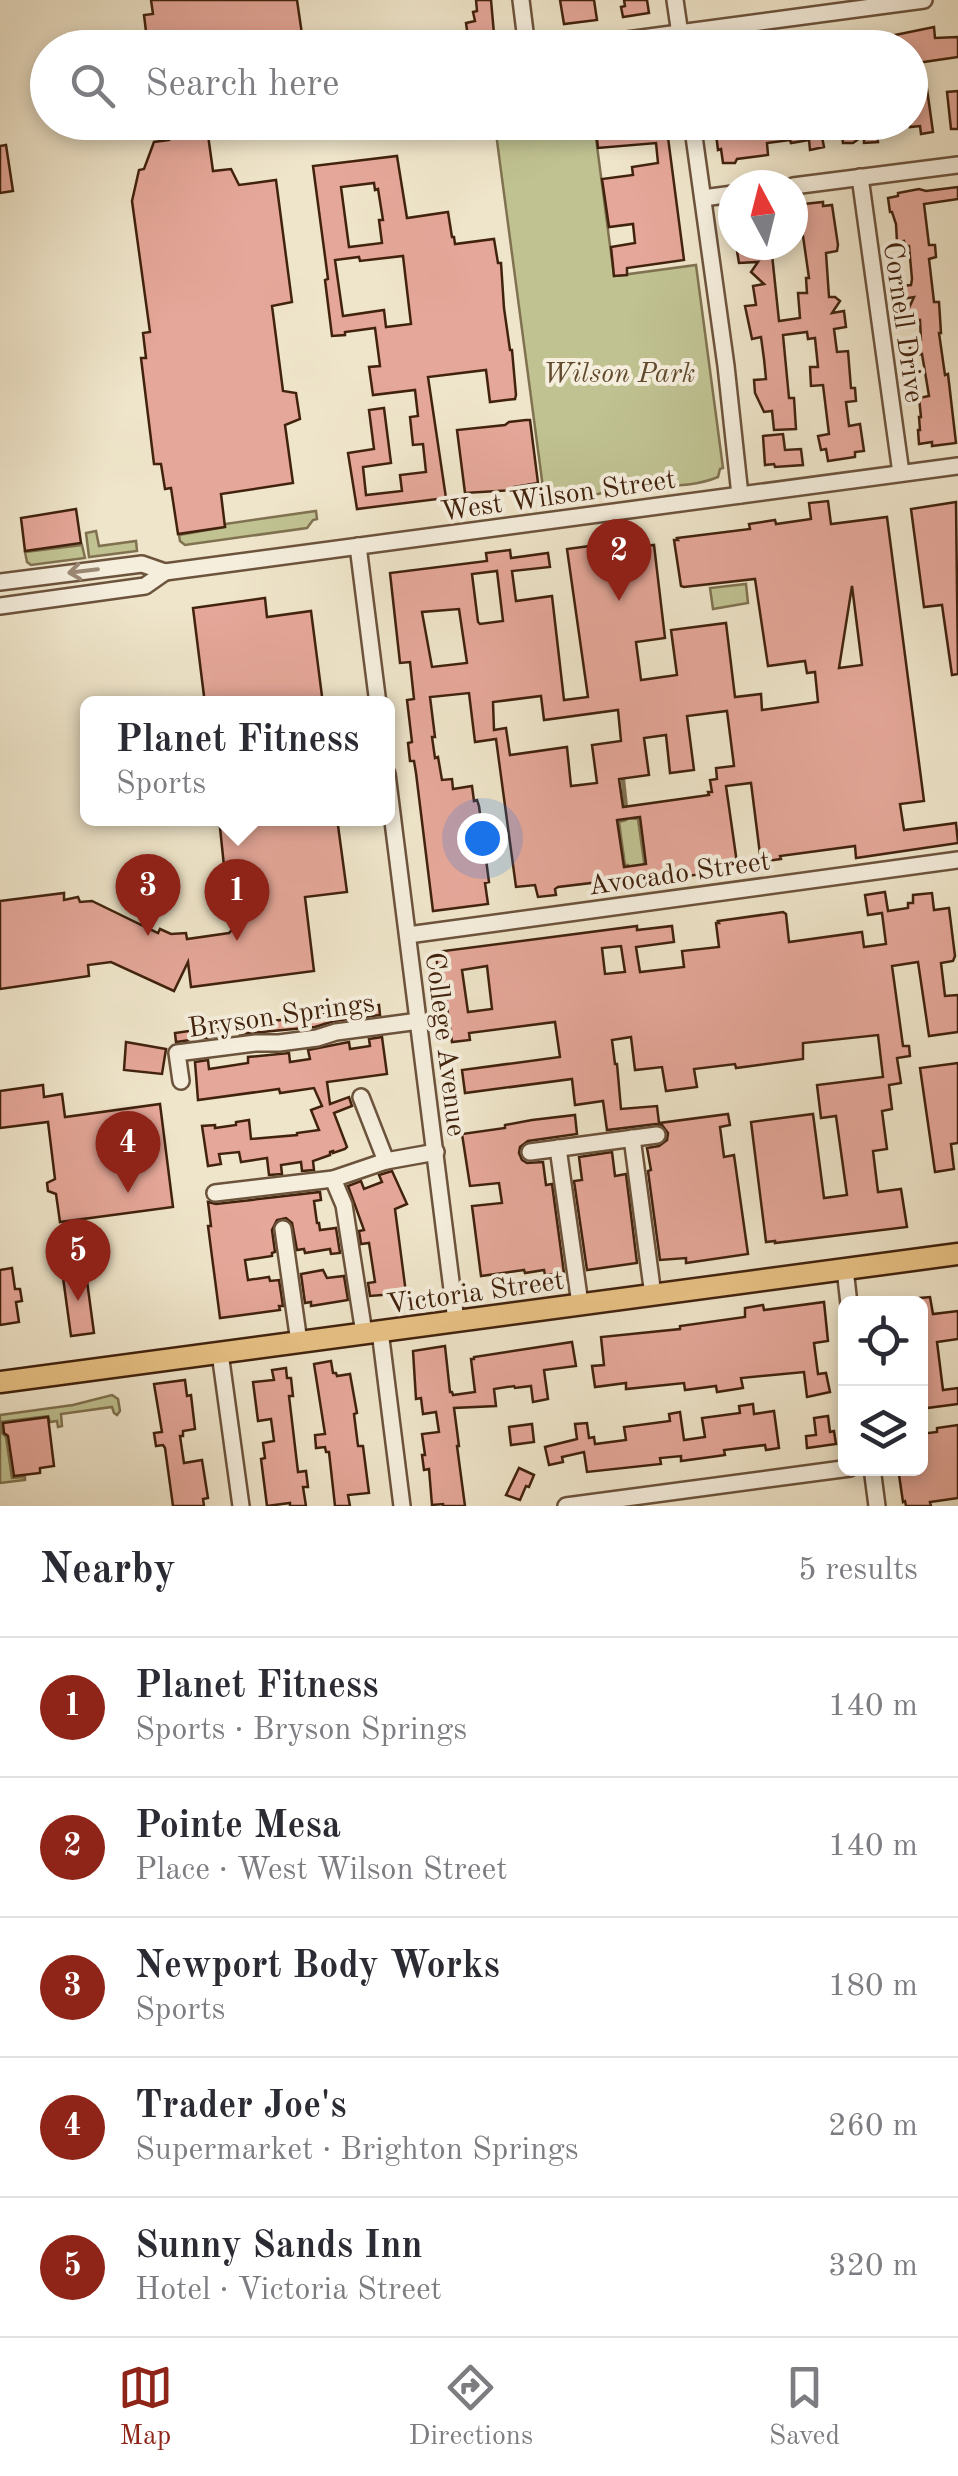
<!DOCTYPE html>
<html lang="en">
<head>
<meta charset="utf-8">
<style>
  :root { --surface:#fff; --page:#f7f7f7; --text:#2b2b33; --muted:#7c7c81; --line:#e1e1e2; --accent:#8f2418 }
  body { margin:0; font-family:"Old Standard TT",serif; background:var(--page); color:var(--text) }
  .controls { position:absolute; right:30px; bottom:30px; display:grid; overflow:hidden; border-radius:15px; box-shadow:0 5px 15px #0003 }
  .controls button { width:90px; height:90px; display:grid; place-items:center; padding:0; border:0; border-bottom:2px solid var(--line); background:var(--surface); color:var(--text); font:50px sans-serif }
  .compass { position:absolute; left:718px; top:170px; width:90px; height:90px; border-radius:50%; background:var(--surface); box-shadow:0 5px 15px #0003; rotate:353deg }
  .you { position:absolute; left:482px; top:838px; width:35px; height:35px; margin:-25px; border:8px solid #fff; border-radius:50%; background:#1a73e8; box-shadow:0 0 0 15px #1a73e833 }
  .badge { display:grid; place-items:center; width:65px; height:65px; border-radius:50%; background:var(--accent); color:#fff; font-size:32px; font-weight:700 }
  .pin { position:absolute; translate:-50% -82px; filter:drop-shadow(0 2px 5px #0008) }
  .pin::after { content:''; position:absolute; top:52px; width:35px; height:30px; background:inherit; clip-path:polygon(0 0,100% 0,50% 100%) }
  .popup { position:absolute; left:80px; top:696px; width:315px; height:130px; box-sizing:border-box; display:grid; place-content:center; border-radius:15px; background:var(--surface); filter:drop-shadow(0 2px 8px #0005); font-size:32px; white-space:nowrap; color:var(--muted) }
  .popup b { font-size:38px; color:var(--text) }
  .popup::after { content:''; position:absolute; left:50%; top:100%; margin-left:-20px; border:20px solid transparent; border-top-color:var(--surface) }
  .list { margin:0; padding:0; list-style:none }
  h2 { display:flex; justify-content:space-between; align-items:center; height:130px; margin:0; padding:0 40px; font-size:42px }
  h2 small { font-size:32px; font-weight:400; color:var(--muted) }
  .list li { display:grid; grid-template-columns:65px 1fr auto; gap:30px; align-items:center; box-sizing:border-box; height:140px; padding:0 40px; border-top:2px solid var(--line) }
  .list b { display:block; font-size:38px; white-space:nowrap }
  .list p { margin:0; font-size:32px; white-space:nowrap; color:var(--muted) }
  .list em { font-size:32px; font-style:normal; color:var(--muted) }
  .icon { flex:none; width:55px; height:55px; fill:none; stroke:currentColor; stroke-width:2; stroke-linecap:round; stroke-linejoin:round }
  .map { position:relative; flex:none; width:958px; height:1506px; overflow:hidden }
  .search { position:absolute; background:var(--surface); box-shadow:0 5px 15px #0003; left:30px; right:30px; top:30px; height:110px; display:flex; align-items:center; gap:25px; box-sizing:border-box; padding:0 35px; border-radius:55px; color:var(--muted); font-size:38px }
  .sheet { height:830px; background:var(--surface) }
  nav { display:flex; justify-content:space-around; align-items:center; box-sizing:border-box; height:140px; border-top:2px solid var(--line); background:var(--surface); font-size:28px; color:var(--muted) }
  nav a { display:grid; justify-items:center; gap:5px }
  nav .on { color:var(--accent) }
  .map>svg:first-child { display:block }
  .green { fill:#c0c292; stroke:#807250; stroke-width:2.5 }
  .building { fill:#e5a799; stroke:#41220d; stroke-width:2.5; fill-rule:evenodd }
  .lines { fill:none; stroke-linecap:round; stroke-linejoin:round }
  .minor-casing { stroke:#6c533c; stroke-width:20 }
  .major-casing { stroke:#41220d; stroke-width:25 }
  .minor { stroke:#f5eedd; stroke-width:15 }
  .major { stroke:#e8c285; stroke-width:20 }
  .oneway { stroke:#9b8875 }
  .labels { text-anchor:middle; stroke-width:8; stroke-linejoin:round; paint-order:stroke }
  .street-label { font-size:28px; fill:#41220d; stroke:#f5eedd }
  .park-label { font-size:28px; font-style:italic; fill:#614a2e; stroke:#f5eedd }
</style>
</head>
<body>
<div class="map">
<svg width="958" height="1506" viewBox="0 0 958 1506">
  <rect width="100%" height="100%" fill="#efe5ca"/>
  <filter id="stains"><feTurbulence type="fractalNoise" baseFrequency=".002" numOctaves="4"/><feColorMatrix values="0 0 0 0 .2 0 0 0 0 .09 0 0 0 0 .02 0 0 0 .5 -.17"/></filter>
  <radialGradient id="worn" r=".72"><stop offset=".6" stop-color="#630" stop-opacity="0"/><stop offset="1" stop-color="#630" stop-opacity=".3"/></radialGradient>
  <!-- green -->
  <g class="green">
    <path d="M578,123H594L614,276L696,265L723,468L720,469L718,477C685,491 650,482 615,489C592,494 569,509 545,503L496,133Z"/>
    <polygon points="316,511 317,519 313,520 307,528 185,545 180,541 179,535 225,527 225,524"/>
    <polygon points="96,531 99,546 136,541 137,551 89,557 86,533"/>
    <polygon points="82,545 85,558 31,565 27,562 25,552"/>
    <polygon points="746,584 748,603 713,609 710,588"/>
    <polygon points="622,780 624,780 628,818 638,819 647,883 668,881 668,883 611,890 611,888 631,885 628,865 625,865 619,822 626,820"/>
    <polygon points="112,1395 118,1399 120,1411 117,1415 114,1413 112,1407 61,1414 62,1426 58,1427 57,1421 50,1422 48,1416 1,1422 2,1433 6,1437 12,1478 25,1477 25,1480 0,1483 0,1415 73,1405"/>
  </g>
  <!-- building -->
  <g class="building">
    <polygon points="151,0 297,0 304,48 148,48 144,15 153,14"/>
    <polygon points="476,0 491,0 494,34 468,37 466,23 475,21 473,12 477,11"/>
    <polygon points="560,0 594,0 597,20 564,24"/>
    <polygon points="624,0 647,0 649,13 623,17 621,7 625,6"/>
    <polygon points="934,27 935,38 958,37 958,57 910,64 910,48 897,48 895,35"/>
    <polygon points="927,89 933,132 921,134 920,126 910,127 910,95 913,95 912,92"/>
    <polygon points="958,91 958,129 951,129 947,92"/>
    <polygon points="166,122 256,122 256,129 208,135 213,171 231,169 239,185 276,180 292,302 272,306 283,391 296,393 300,419 285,425 293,483 221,494 225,527 178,534 171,488 165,489 161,464 154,464 141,358 146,358 143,333 150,332 132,201 139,170 144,169 154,142 169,140"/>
    <polygon points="595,122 608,122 609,128 666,122 684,260 627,268 627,275 614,276 611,247 635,243 633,224 609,227 602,179 633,175 632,167 658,163 656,143 598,148"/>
    <polygon points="760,122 881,122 876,126 878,142 864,143 864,135 853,143 843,143 842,135 822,137 824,147 810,150 809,140 791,143 790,140 767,143 768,155 737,159 735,163 723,163 721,149 718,150 715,126 729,124 730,128"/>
    <polygon points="6,145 13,191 0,193 0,146"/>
    <path d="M397,156L407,218L448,212L452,237H454L455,244L494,239L498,263H501L504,308L510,350H512L516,395L515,399L490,402L486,370L428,377L446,498L357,509L348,453L374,449L369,410L384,408L391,463L363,467L366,495L402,491L400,475L426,472L423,444L413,445L410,417L418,416L415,390L373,395L369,367L380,366L375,328L345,332V335L332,336L325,280L328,279L313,166ZM374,183L375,190L378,189L383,220H379L382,243L349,247L341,187ZM403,256L411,324L386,327L384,310L343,316L335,260L359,257L360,261Z"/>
    <polygon points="958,187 958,199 924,204 929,245 935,245 936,257 929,259 934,302 939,302 941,333 939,333 945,375 948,374 956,443 932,446 932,442 919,444 918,430 920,430 919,417 921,417 919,398 929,396 922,354 911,356 909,341 921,340 920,320 910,319 908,310 914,297 902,299 901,286 911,285 912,279 909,246 905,246 904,241 897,242 896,224 892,212 890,212 888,198 898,196 898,193 919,189 926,191"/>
    <polygon points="823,202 823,206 832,205 838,245 837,251 826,253 829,297 835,297 840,301 832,313 844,311 846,327 834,329 837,352 848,351 851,388 855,388 856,401 846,402 849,426 860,424 864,451 855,452 855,457 828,461 826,449 821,450 818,436 829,434 823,385 811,386 810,367 818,367 815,338 808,339 807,332 783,335 789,398 794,398 796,429 774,430 772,411 764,412 755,393 754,380 766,379 764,359 761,337 752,339 745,306 756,305 753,286 764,284 751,272 758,262 739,263 736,245 771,245 779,321 800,318 798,293 807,293 806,278 809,278 803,236 793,237 793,223 796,223 794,205"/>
    <polygon points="526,420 530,420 538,483 514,487 514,490 465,493 457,430 505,425 509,422"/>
    <polygon points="783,434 785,450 801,449 803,465 775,467 774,464 765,465 763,436"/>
    <path d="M828,501L831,524L887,517L924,801L900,804L904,830L956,823L958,843L856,858L855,846L780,856L781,859L761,862L751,783L726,786L737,863L701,868L702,874L609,887L608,881L558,887L555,889L556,895L538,897L535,885L516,887L496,739L475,742L469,693L430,697L435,737H432L435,758L438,757L442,780L452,779L453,789L472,786L474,801L477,800L479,806L489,882L485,883L488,904L433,911L416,773L414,761H410L408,743L412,742L407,700L414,699L410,662L400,663L390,573L487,561L486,553L510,550L511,558L548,553L550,567L512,571L516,601L552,596L564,700L588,697L567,549L590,546L591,553L654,545L665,638L636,642L641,680L677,675L671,630L726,623L735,697L761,694L762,710L818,702L815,672L807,673L805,661L768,666L755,579L684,587L681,586L674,540H678L677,538L750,529L749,524L775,520L776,524L811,519L809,503ZM497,571L503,621L480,624L478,622L472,574ZM852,586L862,665L839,668ZM459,609L467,663L432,667L422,612ZM541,696L544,720L618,710L621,741L592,745L597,783L571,786L567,747L510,755L506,728L494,730L493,702ZM727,711L734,766L716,768L717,779L710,780L712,792H708L709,795L623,807L619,779L649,775L644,738L666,735L670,773L694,770L687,716ZM640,817L646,864L624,867L617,820Z"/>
    <polygon points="956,502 958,674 952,675 942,605 924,607 911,509"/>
    <polygon points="76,509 81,543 25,551 21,518"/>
    <polygon points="265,598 267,617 311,611 323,704 205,704 193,608"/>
    <polygon points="219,818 337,818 347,892 305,897 314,971 191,987 188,962 174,991 111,962 88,965 89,976 0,989 0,901 64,893 64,900 78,897 80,902 92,901 158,933 160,929 171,934 186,933 187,939 229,933 240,921 232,866 224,866"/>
    <path d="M885,892L888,911L908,908V903H913V895L932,893L934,910L949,908L955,956L953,961L941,963L945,996L958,995V1032L929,1036L918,962L892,966L903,1046H909L910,1056L897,1058L901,1083L889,1085L892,1109L882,1111L887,1149L873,1151L878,1192L901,1189L907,1227L775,1243V1241L766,1242L751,1122L813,1114L824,1198L847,1195L836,1116L821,1118L817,1085L883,1077L878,1035L803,1043V1059L736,1068L735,1064L694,1069L697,1087L666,1091L662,1067L635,1070L631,1037L612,1040L615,1064H617L621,1109L657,1106L659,1123L728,1114L730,1125L720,1127L724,1157L734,1155L748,1254L686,1263V1258L660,1260L648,1171L651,1170L647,1148L659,1146L667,1140L668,1133L662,1125L656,1124L607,1130L603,1101L575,1105L572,1079L465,1093L462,1070L560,1057L555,1022L469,1033L470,1040L452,1042L442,972L438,973L436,952L637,926V930L672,926L674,942L636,947L640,972L684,967L682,951L719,947L716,923H719L718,921L783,912L786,914L789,942L862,932L864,947L886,944L882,913L868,915L865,895ZM621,946L625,972L605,974L602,948ZM487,966L492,1009L468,1012L462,970Z"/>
    <polygon points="379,1005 380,1015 334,1021 315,1027 240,1034 239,1024 302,1018"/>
    <polygon points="217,1027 219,1036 176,1042 175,1033"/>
    <polygon points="382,1037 387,1074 327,1082 330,1104 349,1097 352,1106 334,1113 347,1147 345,1149 333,1153 333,1151 330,1152 330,1155 313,1161 314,1170 302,1171 301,1162 281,1165 282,1174 269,1175 267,1158 241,1162 239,1152 219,1154 221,1164 208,1166 202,1126 215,1125 215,1128 236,1125 236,1122 249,1120 251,1139 297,1135 297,1133 319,1130 311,1110 322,1106 314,1088 280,1093 279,1089 198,1100 195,1062 208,1060 209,1069 248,1063 248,1057 289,1053 290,1062 310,1059 308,1050 349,1042 350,1049 370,1046 369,1039"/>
    <polygon points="126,1042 166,1049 162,1074 124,1070"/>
    <polygon points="958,1063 958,1143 951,1144 954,1169 935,1172 920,1068"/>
    <polygon points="43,1085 44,1097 62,1094 65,1117 160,1104 173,1207 60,1222 56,1194 48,1191 47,1183 55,1179 48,1122 0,1128 0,1091"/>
    <polygon points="575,1115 577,1134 528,1141 520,1147 519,1153 522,1160 527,1163 543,1162 546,1185 552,1184 564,1273 545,1275 544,1270 525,1273 524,1270 481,1276 472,1206 502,1203 499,1183 470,1186 462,1134 505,1128 505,1125 532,1120"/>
    <polygon points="612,1152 615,1176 626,1174 637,1263 587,1270 574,1181 582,1180 579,1157"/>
    <polygon points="392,1171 407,1204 395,1209 406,1293 370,1296 368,1283 375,1282 369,1243 361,1244 359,1231 364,1230 348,1186 361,1181 364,1189 382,1182 379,1175"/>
    <polygon points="320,1192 321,1200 314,1201 317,1223 319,1223 320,1230 336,1228 340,1253 331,1254 330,1249 305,1253 304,1249 297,1250 292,1223 286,1218 277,1220 272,1230 275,1252 272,1253 272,1256 245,1260 248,1280 269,1277 270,1281 279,1280 283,1306 279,1306 280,1310 220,1318 208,1226 211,1226 208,1202 216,1204"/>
    <polygon points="85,1266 94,1333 71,1336 62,1270"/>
    <polygon points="12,1268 15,1289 20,1289 22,1301 16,1302 19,1322 0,1325 0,1270"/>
    <polygon points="323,1270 327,1278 344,1276 348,1300 311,1306 311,1302 305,1303 301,1274"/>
    <polygon points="930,1297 933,1314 958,1311 958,1339 937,1342 943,1390 958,1388 958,1404 927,1408 925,1387 922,1388 920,1384 920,1355 925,1354 920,1334 920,1298"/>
    <polygon points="824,1302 828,1341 814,1343 818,1374 826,1373 830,1392 807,1397 804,1372 741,1378 743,1388 717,1392 716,1386 685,1390 684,1383 626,1389 626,1383 595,1387 592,1366 604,1365 601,1337 680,1329 680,1326 745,1317 745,1308 763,1305 764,1310"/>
    <polygon points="572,1342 576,1366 544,1370 548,1399 533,1402 531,1386 515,1388 514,1386 494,1389 496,1406 454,1408 459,1446 457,1446 465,1506 443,1506 443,1504 432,1505 429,1469 424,1470 422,1455 425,1455 422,1434 439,1432 436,1412 423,1414 421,1398 416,1399 413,1351 445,1346 450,1392 452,1392 453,1395 475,1392 471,1359 474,1359 474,1357"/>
    <polygon points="331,1361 333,1373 336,1373 337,1376 350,1374 357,1413 354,1414 358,1446 363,1446 369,1493 348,1495 350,1506 335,1506 329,1452 326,1452 325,1447 316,1448 315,1435 325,1434 314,1364"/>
    <polygon points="286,1368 287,1378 291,1378 293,1396 289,1396 298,1472 306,1471 308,1487 303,1487 306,1506 290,1506 290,1503 267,1506 261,1459 265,1458 263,1443 274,1441 271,1419 258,1421 253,1382 274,1380 272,1370"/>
    <polygon points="185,1380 187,1396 191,1395 195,1429 183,1431 183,1436 180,1436 184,1463 202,1460 208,1498 203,1499 204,1506 173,1506 165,1448 163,1445 156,1446 154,1433 162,1432 154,1384"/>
    <polygon points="753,1404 754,1414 774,1411 779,1448 766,1450 765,1445 724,1450 725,1455 718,1456 681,1461 681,1456 660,1458 661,1464 587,1472 584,1452 562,1457 563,1462 549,1465 545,1447 577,1439 575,1424 587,1423 589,1438 594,1437 595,1444 626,1440 624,1427 670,1421 669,1414 680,1412 684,1440 705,1437 702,1418 740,1413 739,1406"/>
    <polygon points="828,1416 830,1432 834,1431 836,1444 807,1448 806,1436 816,1435 814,1418"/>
    <polygon points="48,1417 54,1466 40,1468 40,1473 14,1476 8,1436 4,1433 3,1423"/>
    <polygon points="532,1424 534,1442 511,1445 509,1427"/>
    <polygon points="958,1425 958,1498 930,1502 931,1506 906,1506 905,1501 903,1502 898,1468 920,1468 920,1434 937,1432 937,1428"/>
    <polygon points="519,1468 534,1475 529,1487 526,1486 520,1500 506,1495"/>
  </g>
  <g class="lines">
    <!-- minor casing -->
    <g class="minor-casing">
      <g id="minor">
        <polyline points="521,0 527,48"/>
        <polyline points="675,0 682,48"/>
        <polyline points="567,48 924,0"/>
        <polyline points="692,122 726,366 740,495"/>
        <polyline points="860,177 901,473"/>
        <polyline points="793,186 958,165"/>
        <polyline points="703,198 733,194"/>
        <polyline points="358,546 378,704"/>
        <polyline points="0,582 142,564 165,572 958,466"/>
        <polyline points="0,606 145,586 165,572"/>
        <polyline points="387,774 456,1321"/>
        <polyline points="408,935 958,860"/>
        <polyline points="181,1081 177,1053 256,1043 279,1043 317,1038 336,1032 419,1021"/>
        <polyline points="361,1097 386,1161"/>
        <polyline points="632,1138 653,1295"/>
        <polyline points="558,1148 580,1304"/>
        <polyline points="530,1152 657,1135"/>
        <polyline points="333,1179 344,1205 364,1333"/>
        <polyline points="215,1193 333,1179 386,1161 436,1152"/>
        <polyline points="283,1229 299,1342"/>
        <polyline points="845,1269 849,1304"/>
        <polyline points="380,1331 402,1506"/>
        <polyline points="220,1353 241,1506"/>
        <polyline points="872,1468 877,1506"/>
        <polyline points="566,1506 850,1468"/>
      </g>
    </g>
    <!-- major casing -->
    <g class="major-casing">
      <polyline id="major" points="0,1382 958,1254"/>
    </g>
    <!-- minor -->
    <use href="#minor" class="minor"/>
    <!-- major -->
    <use href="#major" class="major"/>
  </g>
  <!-- one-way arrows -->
  <defs><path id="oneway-shaft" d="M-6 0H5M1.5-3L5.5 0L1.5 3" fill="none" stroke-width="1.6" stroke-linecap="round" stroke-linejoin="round" transform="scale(2.5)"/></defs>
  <use class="oneway" href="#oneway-shaft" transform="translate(83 571) rotate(173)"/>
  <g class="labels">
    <!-- street labels -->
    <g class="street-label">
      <text transform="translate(905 322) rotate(82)" y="10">Cornell Drive</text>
      <text transform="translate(558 494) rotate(-8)" y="10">West Wilson Street</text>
      <text transform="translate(679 872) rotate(-8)" y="10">Avocado Street</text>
      <text transform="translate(281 1014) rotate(-8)" y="10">Bryson Springs</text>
      <text transform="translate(447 1044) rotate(83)" y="10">College Avenue</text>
      <text transform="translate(475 1291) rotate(-8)" y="10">Victoria Street</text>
    </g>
    <!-- park labels -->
    <g class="park-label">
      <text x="619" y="382">Wilson Park</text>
    </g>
  </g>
  <rect width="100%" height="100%" filter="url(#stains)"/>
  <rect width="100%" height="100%" fill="url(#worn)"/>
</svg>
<div class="controls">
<button><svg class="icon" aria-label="locate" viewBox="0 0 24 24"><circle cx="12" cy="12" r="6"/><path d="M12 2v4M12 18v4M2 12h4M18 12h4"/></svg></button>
<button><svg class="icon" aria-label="layers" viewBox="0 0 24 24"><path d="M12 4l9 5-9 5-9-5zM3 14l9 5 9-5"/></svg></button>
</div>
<svg class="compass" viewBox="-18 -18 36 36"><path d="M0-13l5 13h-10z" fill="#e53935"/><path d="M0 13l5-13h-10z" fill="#7c7c81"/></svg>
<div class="you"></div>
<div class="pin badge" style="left:237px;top:941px">1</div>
<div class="popup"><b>Planet Fitness</b>Sports</div>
<div class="pin badge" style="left:619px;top:601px">2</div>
<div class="pin badge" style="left:148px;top:936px">3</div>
<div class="pin badge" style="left:128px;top:1193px">4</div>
<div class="pin badge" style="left:78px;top:1301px">5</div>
<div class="search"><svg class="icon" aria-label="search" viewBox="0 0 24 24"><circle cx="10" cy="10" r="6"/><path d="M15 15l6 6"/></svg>Search here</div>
</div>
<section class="sheet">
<h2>Nearby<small>5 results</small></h2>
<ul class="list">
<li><span class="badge">1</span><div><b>Planet Fitness</b><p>Sports · Bryson Springs</p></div><em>140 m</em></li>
<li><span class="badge">2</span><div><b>Pointe Mesa</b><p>Place · West Wilson Street</p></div><em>140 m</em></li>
<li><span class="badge">3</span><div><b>Newport Body Works</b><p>Sports</p></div><em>180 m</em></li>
<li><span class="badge">4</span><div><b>Trader Joe's</b><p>Supermarket · Brighton Springs</p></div><em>260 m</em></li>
<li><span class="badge">5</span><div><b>Sunny Sands Inn</b><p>Hotel · Victoria Street</p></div><em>320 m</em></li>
</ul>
</section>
<nav>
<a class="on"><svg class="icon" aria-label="map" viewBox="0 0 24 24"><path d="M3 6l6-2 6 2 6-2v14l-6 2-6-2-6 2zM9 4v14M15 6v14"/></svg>Map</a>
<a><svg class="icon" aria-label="directions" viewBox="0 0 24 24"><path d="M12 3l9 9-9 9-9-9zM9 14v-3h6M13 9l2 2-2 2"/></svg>Directions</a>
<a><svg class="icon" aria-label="saved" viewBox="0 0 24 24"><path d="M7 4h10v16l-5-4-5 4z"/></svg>Saved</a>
</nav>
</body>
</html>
